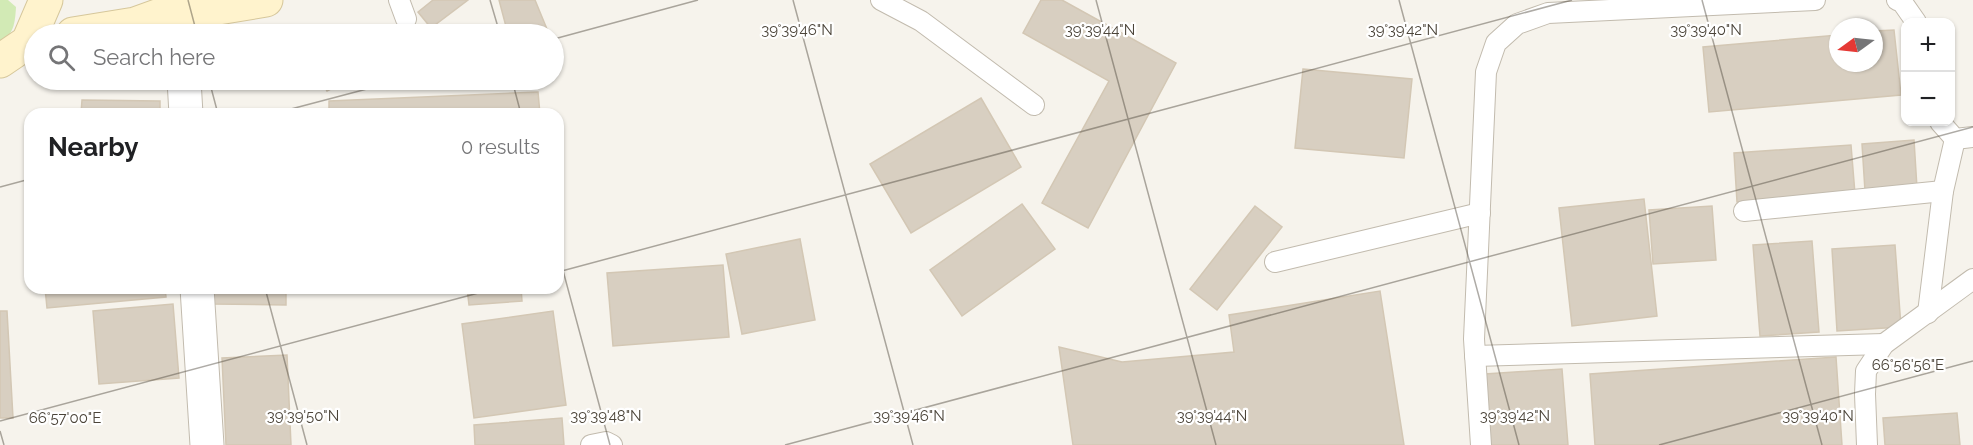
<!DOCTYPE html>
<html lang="en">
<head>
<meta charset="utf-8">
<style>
  :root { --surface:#fff; --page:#f6f6f6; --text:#202124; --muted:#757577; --line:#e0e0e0 }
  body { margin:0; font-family:Raleway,sans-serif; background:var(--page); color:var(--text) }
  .controls { position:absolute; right:18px; top:18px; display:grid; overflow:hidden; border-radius:12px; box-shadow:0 2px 4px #0004 }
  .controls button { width:54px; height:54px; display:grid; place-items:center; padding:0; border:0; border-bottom:2px solid var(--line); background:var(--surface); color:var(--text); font:30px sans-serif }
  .compass { position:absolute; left:1829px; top:18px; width:54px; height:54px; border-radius:50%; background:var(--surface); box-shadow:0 2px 4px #0004; rotate:255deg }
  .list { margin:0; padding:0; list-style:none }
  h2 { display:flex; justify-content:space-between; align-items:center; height:78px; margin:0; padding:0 24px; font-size:26px }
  h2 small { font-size:20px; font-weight:400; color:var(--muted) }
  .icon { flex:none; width:33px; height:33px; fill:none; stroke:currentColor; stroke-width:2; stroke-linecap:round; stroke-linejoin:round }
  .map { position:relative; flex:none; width:1973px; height:445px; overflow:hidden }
  .search { position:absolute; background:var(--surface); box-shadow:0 2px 4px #0004; left:24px; top:24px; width:540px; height:66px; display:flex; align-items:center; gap:15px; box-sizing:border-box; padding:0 21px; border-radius:33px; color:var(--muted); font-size:22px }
  .panel { position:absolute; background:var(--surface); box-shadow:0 2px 4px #0004; left:24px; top:108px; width:540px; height:186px; border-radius:18px }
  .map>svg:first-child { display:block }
  .green { fill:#d2eab5 }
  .building { fill:#d8cfc1; stroke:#d3c7b4; stroke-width:1.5 }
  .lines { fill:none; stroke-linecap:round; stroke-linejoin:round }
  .lane-casing { stroke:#c2bbae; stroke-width:22 }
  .street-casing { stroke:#c2bbae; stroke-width:35 }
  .secondary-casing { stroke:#d6c79b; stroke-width:35 }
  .lane { stroke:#fff; stroke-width:20 }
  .street { stroke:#fff; stroke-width:33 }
  .secondary { stroke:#fff3cd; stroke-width:33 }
  .ticks { fill:none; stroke:#4b4439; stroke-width:1.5; stroke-opacity:0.45 }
  .ticks-label { font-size:15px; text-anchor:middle; fill:#4b4439; stroke:#fff; stroke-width:4.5; stroke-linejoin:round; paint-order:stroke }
</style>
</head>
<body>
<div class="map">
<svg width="1973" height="445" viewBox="0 0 1973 445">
  <rect width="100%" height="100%" fill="#f6f3ec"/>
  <!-- green -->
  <path class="green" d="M0,0H8L16,7C15,23 14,34 0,43Z"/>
  <!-- building -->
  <g class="building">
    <polygon points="433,0 468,0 431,28 418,12"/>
    <polygon points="499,0 535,0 549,34 508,34"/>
    <polygon points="1041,0 1062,0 1176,63 1088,228 1042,203 1109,81 1023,33"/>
    <polygon points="1894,30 1901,95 1709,112 1703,47 1838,35 1838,63 1874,63 1874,31"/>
    <polygon points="1303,69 1412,79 1404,158 1295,148"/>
    <polygon points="321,80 349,80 327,91"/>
    <polygon points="538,92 540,114 329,114 329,101"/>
    <polygon points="981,98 1021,167 911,233 870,164"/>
    <polygon points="82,100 160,101 160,114 81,114"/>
    <polygon points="1914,140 1917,188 1865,191 1862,144"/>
    <polygon points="1851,145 1855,194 1737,202 1734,153"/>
    <polygon points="1644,199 1657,316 1572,326 1559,208"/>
    <polygon points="1022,204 1055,249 962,316 930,270"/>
    <polygon points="1255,206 1282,227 1217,310 1190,289"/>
    <polygon points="1712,206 1716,260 1653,264 1649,210"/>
    <polygon points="800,239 815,320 742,334 726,254"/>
    <polygon points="1812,241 1819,332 1760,336 1753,245"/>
    <polygon points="1895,245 1901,327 1837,331 1832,249"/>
    <polygon points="723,265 729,337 613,346 607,273"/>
    <polygon points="45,288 165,288 166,297 47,308"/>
    <polygon points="214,288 286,288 286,305 213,304"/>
    <polygon points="467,288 521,288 522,301 469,305"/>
    <polygon points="1380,291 1404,445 1073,445 1059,347 1122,362 1234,352 1229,315"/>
    <polygon points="173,304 179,378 99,384 93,311"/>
    <polygon points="0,311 7,311 13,418 0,418"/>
    <polygon points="553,311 566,405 474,418 462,324"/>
    <polygon points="287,355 291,445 226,445 222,358"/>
    <polygon points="1836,357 1842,445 1595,445 1590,374"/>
    <polygon points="1562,369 1568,445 1490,445 1485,374"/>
    <polygon points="1957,413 1960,445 1885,445 1883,418"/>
    <polygon points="562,418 564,445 475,445 474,425"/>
  </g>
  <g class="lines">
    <!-- lane casing -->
    <g class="lane-casing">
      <g id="lane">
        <polyline points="399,0 406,19"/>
        <polyline points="881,0 921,21 1034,105"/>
        <polyline points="1897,0 1902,2 1916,22"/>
        <polyline points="1940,122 1955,139 1973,137"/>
        <polyline points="1744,211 1943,191"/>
        <polyline points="1275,262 1480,213"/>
        <polyline points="1928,313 1943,191 1955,139"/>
        <polyline points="1475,356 1884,344"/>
        <polyline points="591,445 606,442 612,445"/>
        <polyline points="1481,445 1474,339 1486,72 1496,43 1517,24 1548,13 1815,0"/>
        <polyline points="1867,445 1865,394 1866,371 1884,344 1973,279"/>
      </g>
    </g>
    <!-- street casing -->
    <g class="street-casing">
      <g id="street">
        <polyline points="183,10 184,34"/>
        <polyline points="184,80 186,114"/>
        <polyline points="197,288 207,445"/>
      </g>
    </g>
    <!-- secondary casing -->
    <g class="secondary-casing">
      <g id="secondary">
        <polyline points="73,34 135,24 171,11 218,8 266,0"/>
        <polyline points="0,61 28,42 46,0"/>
      </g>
    </g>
    <!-- lane -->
    <use href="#lane" class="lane"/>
    <!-- street -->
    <use href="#street" class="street"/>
    <!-- secondary -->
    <use href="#secondary" class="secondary"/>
  </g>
  <!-- ticks -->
  <path class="ticks" d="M188,0L197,34M490,0L500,34M793,0L913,445M1096,0L1216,445M1399,0L1519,445M1702,0L1822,445M554,39L698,0M209,80L218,114M512,80L521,114M272,114L401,80M0,187L30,179M558,252L610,445M558,272L1572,0M265,288L307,445M0,421L497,288M0,431L4,445M785,445L1973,127M1659,445L1973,361"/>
  <g class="ticks-label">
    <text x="797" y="35">39°39'46"N</text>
    <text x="1100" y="35">39°39'44"N</text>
    <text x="1403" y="35">39°39'42"N</text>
    <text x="1706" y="35">39°39'40"N</text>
    <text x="1908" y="370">66°56'56"E</text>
    <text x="303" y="421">39°39'50"N</text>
    <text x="606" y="421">39°39'48"N</text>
    <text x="909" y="421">39°39'46"N</text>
    <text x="1212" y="421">39°39'44"N</text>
    <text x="1515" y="421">39°39'42"N</text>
    <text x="1818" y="421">39°39'40"N</text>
    <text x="65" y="423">66°57'00"E</text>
  </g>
</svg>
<div class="controls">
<button>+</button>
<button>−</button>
</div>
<svg class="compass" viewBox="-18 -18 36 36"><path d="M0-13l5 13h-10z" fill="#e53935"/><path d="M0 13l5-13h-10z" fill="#757577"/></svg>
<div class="search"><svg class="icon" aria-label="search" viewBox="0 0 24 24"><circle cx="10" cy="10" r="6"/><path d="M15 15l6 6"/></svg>Search here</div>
<section class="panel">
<h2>Nearby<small>0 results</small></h2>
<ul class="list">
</ul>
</section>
</div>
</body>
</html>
